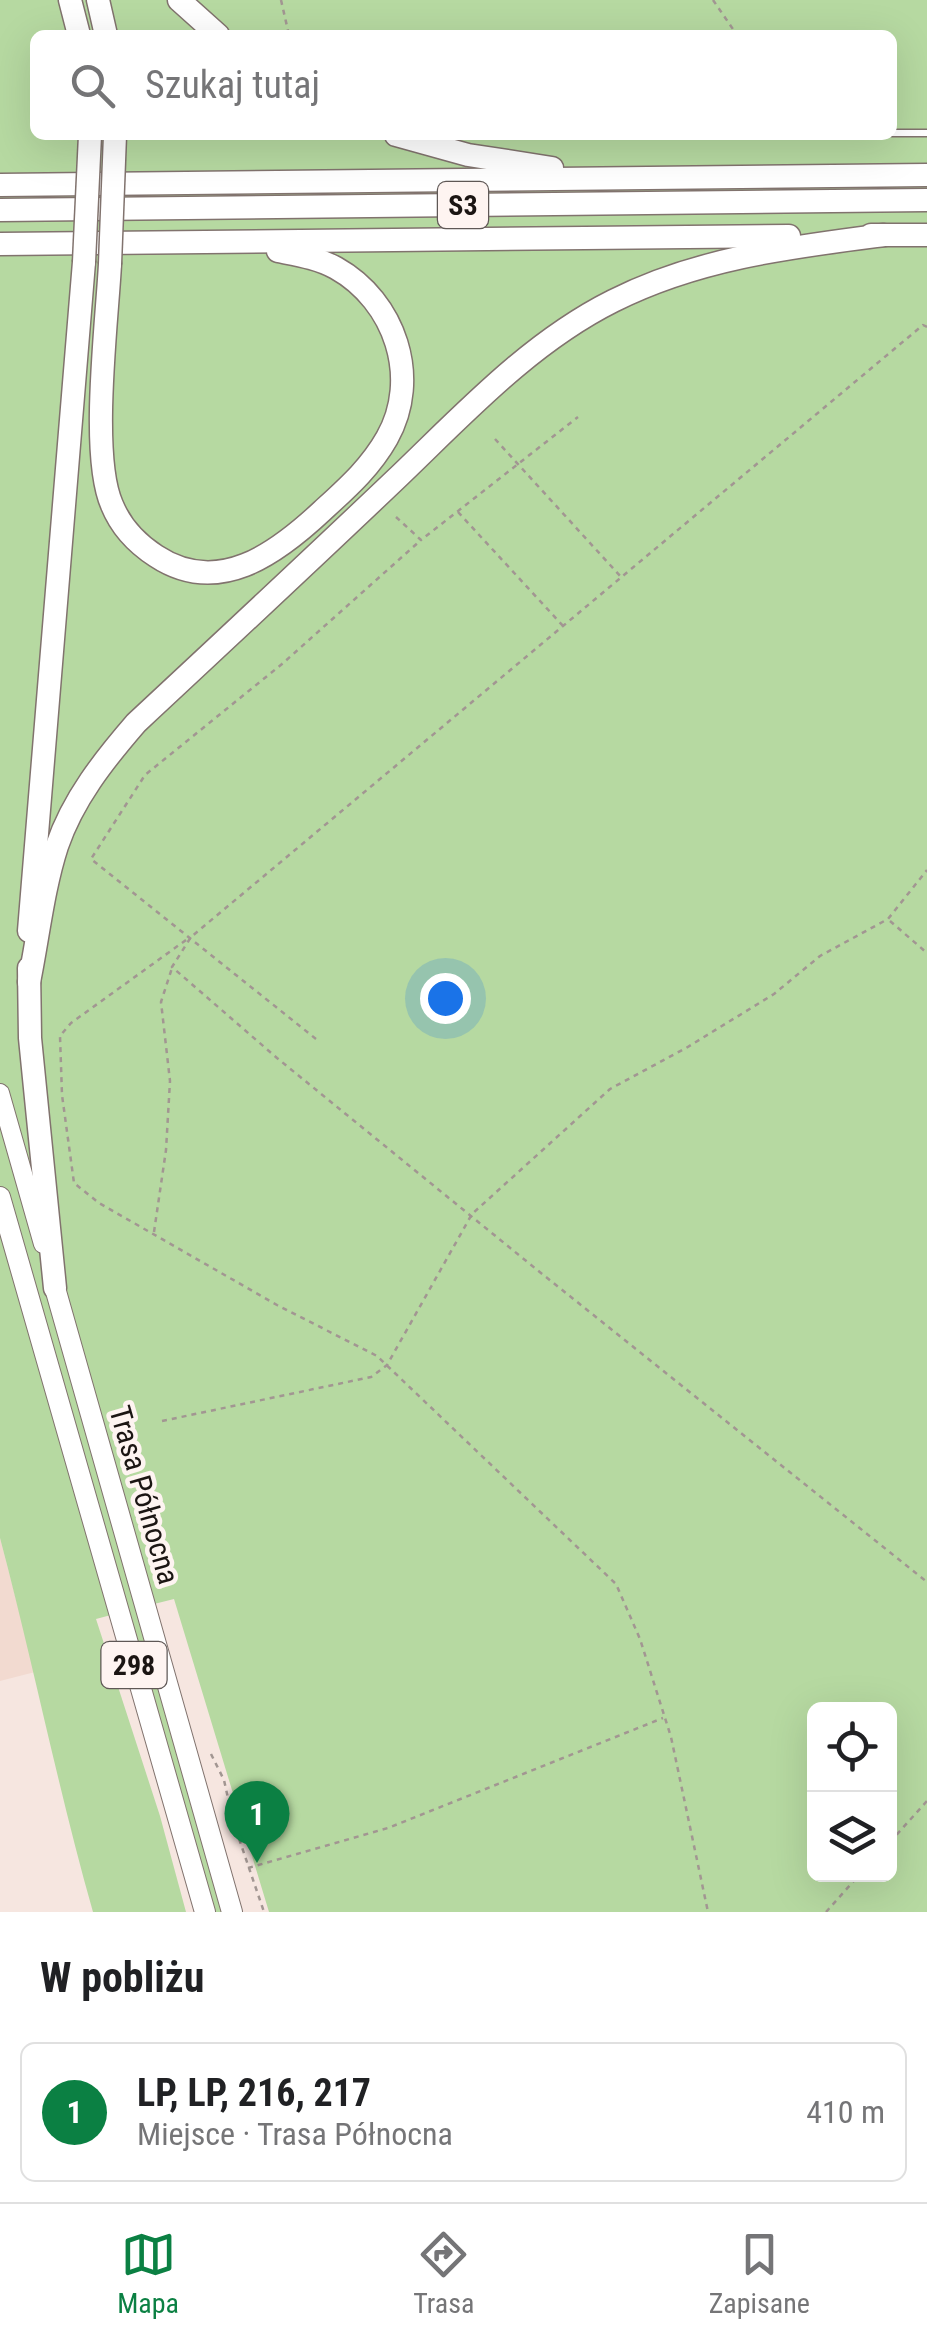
<!DOCTYPE html>
<html lang="pl">
<head>
<meta charset="utf-8">
<style>
  :root { --surface:#fff; --page:#f6f6f6; --text:#202124; --muted:#757577; --line:#e0e0e0; --accent:#0b8043 }
  body { margin:0; font-family:"Roboto Condensed",sans-serif; background:var(--page); color:var(--text) }
  .controls { position:absolute; right:30px; bottom:30px; display:grid; overflow:hidden; border-radius:15px; box-shadow:0 10px 40px #0002 }
  .controls button { width:90px; height:90px; display:grid; place-items:center; padding:0; border:0; border-bottom:2px solid var(--line); background:var(--surface); color:var(--text); font:50px sans-serif }
  .you { position:absolute; left:445px; top:998px; width:35px; height:35px; margin:-25px; border:8px solid #fff; border-radius:50%; background:#1a73e8; box-shadow:0 0 0 15px #1a73e833 }
  .badge { display:grid; place-items:center; width:65px; height:65px; border-radius:50%; background:var(--accent); color:#fff; font-size:32px; font-weight:700 }
  .pin { position:absolute; translate:-50% -82px; filter:drop-shadow(0 2px 5px #0008) }
  .pin::after { content:''; position:absolute; top:52px; width:35px; height:30px; background:inherit; clip-path:polygon(0 0,100% 0,50% 100%) }
  .list { margin:0; padding:0; list-style:none }
  h2 { display:flex; justify-content:space-between; align-items:center; height:130px; margin:0; padding:0 40px; font-size:42px }
  h2 small { font-size:32px; font-weight:400; color:var(--muted) }
  .list li { display:grid; grid-template-columns:65px 1fr auto; gap:30px; align-items:center; box-sizing:border-box; height:140px; margin:0 20px 20px; padding:0 20px; border:2px solid var(--line); border-radius:15px }
  .list b { display:block; font-size:38px; white-space:nowrap }
  .list p { margin:0; font-size:32px; white-space:nowrap; color:var(--muted) }
  .list em { font-size:32px; font-style:normal; color:var(--muted) }
  .icon { flex:none; width:55px; height:55px; fill:none; stroke:currentColor; stroke-width:2; stroke-linecap:round; stroke-linejoin:round }
  .map { position:relative; flex:none; width:927px; height:1912px; overflow:hidden }
  .search { position:absolute; background:var(--surface); box-shadow:0 10px 40px #0002; left:30px; right:30px; top:30px; height:110px; display:flex; align-items:center; gap:25px; box-sizing:border-box; padding:0 35px; border-radius:15px; color:var(--muted); font-size:38px }
  .sheet { height:290px; background:var(--surface) }
  nav { display:flex; justify-content:space-around; align-items:center; box-sizing:border-box; height:140px; border-top:2px solid var(--line); background:var(--surface); font-size:28px; color:var(--muted) }
  nav a { display:grid; justify-items:center; gap:5px }
  nav .on { color:var(--accent) }
  .map>svg:first-child { display:block }
  .industrial { fill:#f2dad0 }
  .green { fill:#b6d9a1; fill-rule:evenodd }
  .lines { fill:none; stroke-linecap:round; stroke-linejoin:round }
  .lane-casing { stroke:#81736e; stroke-width:9 }
  .secondary-casing { stroke:#81736e; stroke-width:20 }
  .primary-casing { stroke:#81736e; stroke-width:22 }
  .highway-casing { stroke:#81736e; stroke-width:25 }
  .path { stroke:#a29692; stroke-width:2.5; stroke-dasharray:5 5; stroke-linecap:butt }
  .lane { stroke:#fff; stroke-width:6 }
  .secondary { stroke:#fff; stroke-width:18 }
  .primary { stroke:#fff; stroke-width:20 }
  .highway { stroke:#fff; stroke-width:22 }
  .highway-bridge-casing { stroke:#81736e; stroke-width:25; stroke-linecap:butt }
  .highway-bridge { stroke:#fff; stroke-width:22 }
  .labels { text-anchor:middle; stroke-width:9; stroke-linejoin:round; paint-order:stroke }
  .shield { fill:#fef4f1; stroke:#5f5856; stroke-width:2.5 }
  .shield-label { font-size:28px; font-weight:bold; fill:#1b1513 }
  .street-label { font-size:30px; fill:#1b1513; stroke:#fef4f1 }
</style>
</head>
<body>
<div class="map">
<svg width="927" height="1912" viewBox="0 0 927 1912">
  <rect width="100%" height="100%" fill="#f6e6e0"/>
  <!-- industrial -->
  <polygon class="industrial" points="0,1538 35,1672 0,1681"/>
  <!-- green -->
  <path class="green" d="M0,0H927V1912H269L174,1599L138,1608L225,1912H214L126,1611L96,1619L160,1816L186,1912H93C58,1789 33,1662 0,1538ZM35,35H892V135H35ZM814,1710H890V1874H814Z"/>
  <g class="lines">
    <!-- lane casing -->
    <g class="lane-casing">
      <polyline id="lane" points="892,133 927,133"/>
    </g>
    <!-- secondary casing -->
    <g class="secondary-casing">
      <polyline id="secondary" points="0,1093 43,1244"/>
    </g>
    <!-- primary casing -->
    <g class="primary-casing">
      <g id="primary">
        <polyline points="0,1197 205,1912"/>
        <polyline points="55,1288 232,1912"/>
      </g>
    </g>
    <!-- highway casing -->
    <g class="highway-casing">
      <g id="highway">
        <polyline points="70,0 79,35"/>
        <polyline points="98,0 106,35"/>
        <polyline points="179,0 218,35"/>
        <polyline points="396,135 468,155 552,168"/>
        <polyline points="0,185 927,175"/>
        <polyline points="0,210 927,200"/>
        <polyline points="871,235 927,235"/>
        <polyline points="0,244 789,236"/>
        <path d="M110,264C107,322 90,456 112,505C121,527 136,543 156,556C218,597 276,554 322,511C347,488 370,468 387,438C421,378 395,301 336,268C318,258 298,255 278,251"/>
        <polyline points="29,931 84,262"/>
        <polyline points="29,968 30,1038 55,1288"/>
        <path d="M29,982C38,938 43,889 57,846C73,799 104,760 136,723C223,642 310,561 396,479C463,415 529,343 613,301C698,258 791,247 884,235"/>
      </g>
    </g>
    <!-- path -->
    <g class="path">
      <polyline points="281,0 289,35"/>
      <polyline points="713,0 737,35"/>
      <polyline points="927,327 923,325 191,937 172,967 277,1058 536,1269 927,1582"/>
      <polyline points="495,439 622,578"/>
      <polyline points="458,512 564,627"/>
      <polyline points="396,517 421,540 578,417"/>
      <polyline points="890,921 927,953"/>
      <polyline points="186,940 71,1023 60,1036 62,1095 74,1183 99,1203 277,1305 377,1356 616,1584 640,1639 671,1737 708,1912"/>
      <polyline points="316,1039 91,859 145,775 282,664 421,540"/>
      <polyline points="154,1232 166,1150 170,1081 161,1002 172,968"/>
      <polyline points="162,1421 371,1377 387,1365 472,1214 610,1089 686,1048 774,994 820,956 888,919 927,870"/>
      <polyline points="211,1754 224,1780 233,1821 264,1912"/>
      <polyline points="890,1842 927,1801"/>
      <polyline points="248,1868 388,1828 663,1718"/>
      <polyline points="826,1912 860,1874"/>
    </g>
    <!-- lane -->
    <use href="#lane" class="lane"/>
    <!-- secondary -->
    <use href="#secondary" class="secondary"/>
    <!-- primary -->
    <use href="#primary" class="primary"/>
    <!-- highway -->
    <use href="#highway" class="highway"/>
    <!-- highway-bridge casing -->
    <g class="highway-bridge-casing">
      <g id="highway-bridge">
        <polyline points="84,262 90,135"/>
        <polyline points="110,264 115,135"/>
      </g>
    </g>
    <!-- highway-bridge -->
    <use href="#highway-bridge" class="highway-bridge"/>
  </g>
  <g class="labels">
    <!-- shield labels -->
    <g class="shield">
      <rect x="438" y="182" width="50" height="46" rx="8"/>
      <rect x="101.5" y="1642" width="65" height="46" rx="8"/>
    </g>
    <g class="shield-label">
      <text x="463" y="215">S3</text>
      <text x="134" y="1675">298</text>
    </g>
    <!-- street labels -->
    <g class="street-label">
      <text transform="translate(144 1495) rotate(74)" y="10">Trasa Północna</text>
    </g>
  </g>
</svg>
<div class="controls">
<button><svg class="icon" aria-label="locate" viewBox="0 0 24 24"><circle cx="12" cy="12" r="6"/><path d="M12 2v4M12 18v4M2 12h4M18 12h4"/></svg></button>
<button><svg class="icon" aria-label="layers" viewBox="0 0 24 24"><path d="M12 4l9 5-9 5-9-5zM3 14l9 5 9-5"/></svg></button>
</div>
<div class="you"></div>
<div class="pin badge" style="left:257px;top:1863px">1</div>
<div class="search"><svg class="icon" aria-label="search" viewBox="0 0 24 24"><circle cx="10" cy="10" r="6"/><path d="M15 15l6 6"/></svg>Szukaj tutaj</div>
</div>
<section class="sheet">
<h2>W pobliżu<small></small></h2>
<ul class="list">
<li><span class="badge">1</span><div><b>LP, LP, 216, 217</b><p>Miejsce · Trasa Północna</p></div><em>410 m</em></li>
</ul>
</section>
<nav>
<a class="on"><svg class="icon" aria-label="map" viewBox="0 0 24 24"><path d="M3 6l6-2 6 2 6-2v14l-6 2-6-2-6 2zM9 4v14M15 6v14"/></svg>Mapa</a>
<a><svg class="icon" aria-label="directions" viewBox="0 0 24 24"><path d="M12 3l9 9-9 9-9-9zM9 14v-3h6M13 9l2 2-2 2"/></svg>Trasa</a>
<a><svg class="icon" aria-label="saved" viewBox="0 0 24 24"><path d="M7 4h10v16l-5-4-5 4z"/></svg>Zapisane</a>
</nav>
</body>
</html>
